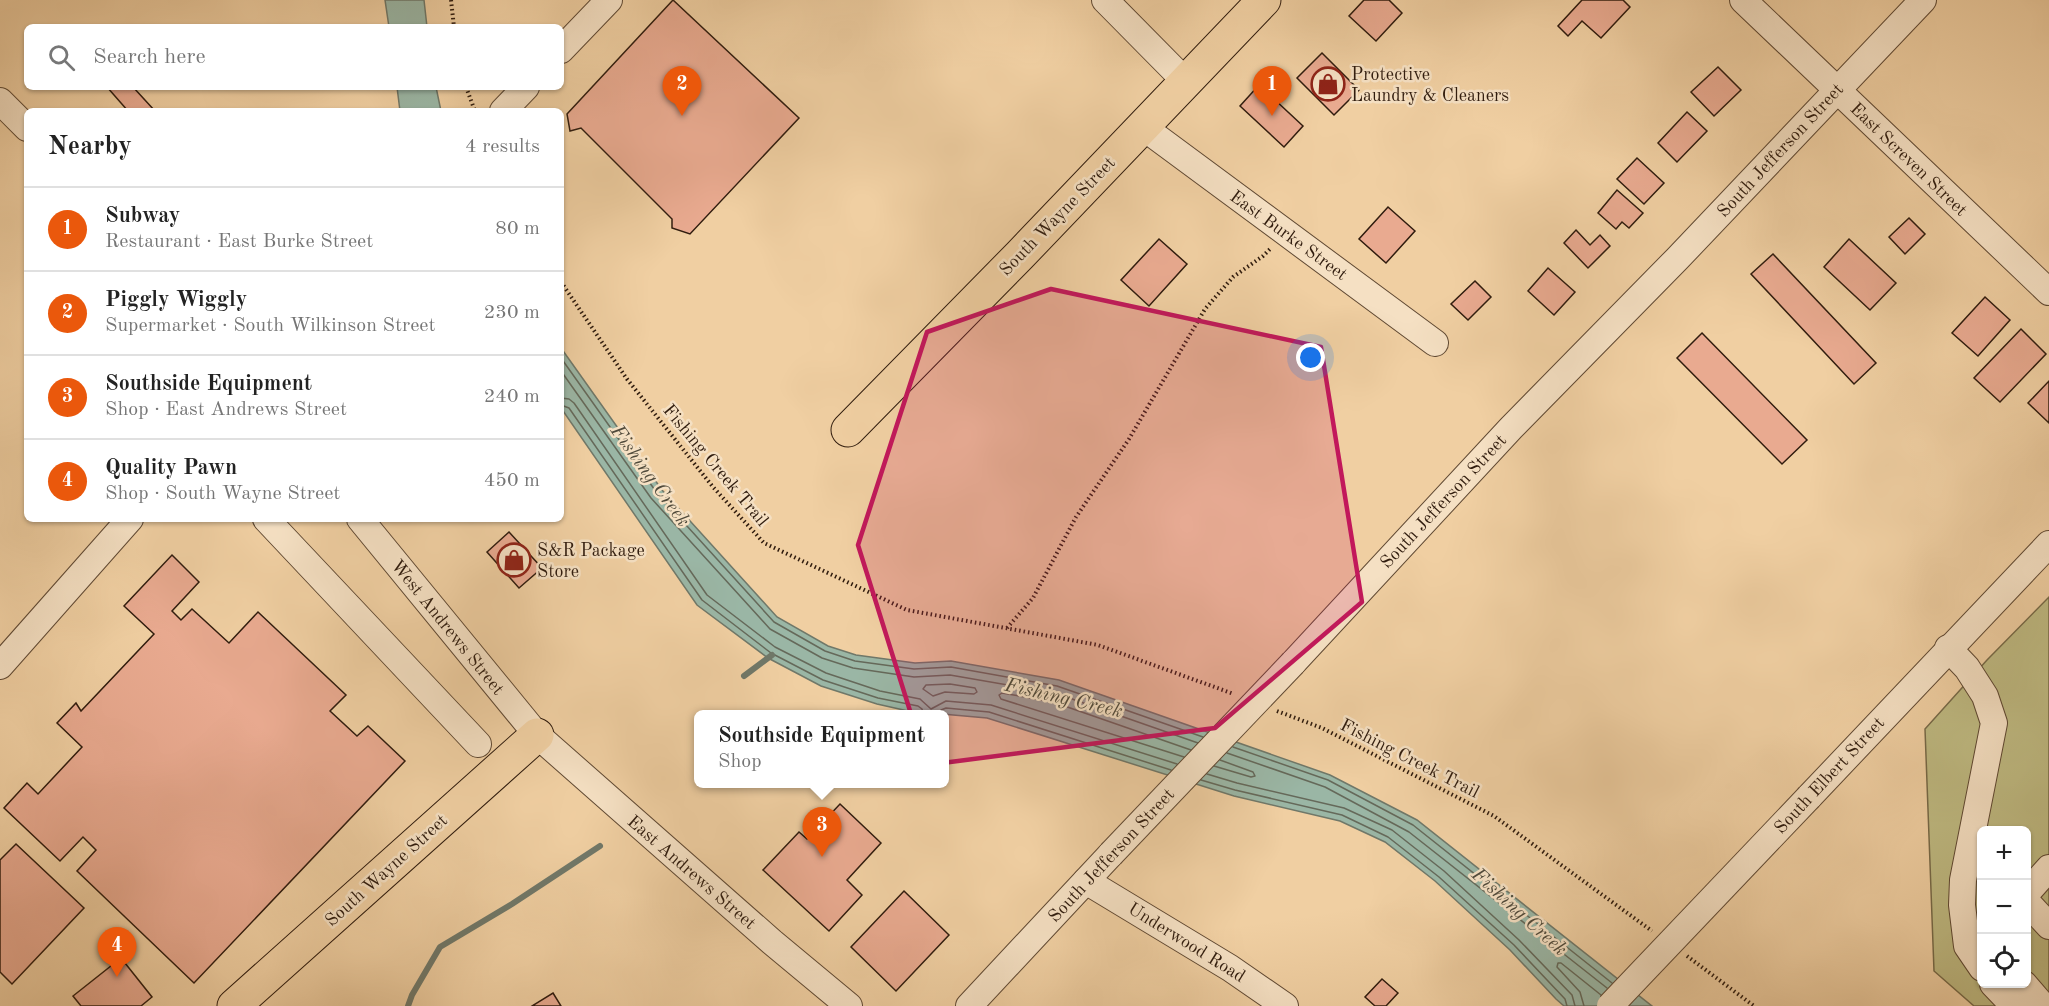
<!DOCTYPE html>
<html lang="en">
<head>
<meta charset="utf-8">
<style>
  :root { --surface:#fff; --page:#f2f2f2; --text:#222; --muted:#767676; --line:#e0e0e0; --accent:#ea580c }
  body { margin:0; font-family:"Old Standard TT",serif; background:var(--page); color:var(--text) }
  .controls { position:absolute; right:18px; bottom:18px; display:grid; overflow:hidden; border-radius:9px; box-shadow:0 2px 4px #0004 }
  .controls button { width:54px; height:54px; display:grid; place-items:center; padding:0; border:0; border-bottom:2px solid var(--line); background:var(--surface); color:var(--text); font:30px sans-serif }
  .you { position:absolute; left:1311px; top:358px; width:21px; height:21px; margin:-15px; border:4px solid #fff; border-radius:50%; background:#1a73e8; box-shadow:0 0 0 9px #1a73e833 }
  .badge { display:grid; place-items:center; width:39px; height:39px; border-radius:50%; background:var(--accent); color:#fff; font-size:20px; font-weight:700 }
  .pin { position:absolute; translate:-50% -50px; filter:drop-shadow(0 2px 3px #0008) }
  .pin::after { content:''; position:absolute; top:32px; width:21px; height:18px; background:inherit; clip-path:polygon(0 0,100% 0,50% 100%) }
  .popup { position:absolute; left:694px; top:710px; width:255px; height:78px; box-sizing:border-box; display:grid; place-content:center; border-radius:9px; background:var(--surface); filter:drop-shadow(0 2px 4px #0005); font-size:20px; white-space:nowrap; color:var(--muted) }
  .popup b { font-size:22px; color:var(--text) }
  .popup::after { content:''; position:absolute; left:50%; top:100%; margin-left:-12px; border:12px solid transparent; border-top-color:var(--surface) }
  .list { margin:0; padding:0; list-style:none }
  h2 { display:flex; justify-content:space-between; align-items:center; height:78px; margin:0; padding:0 24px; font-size:26px }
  h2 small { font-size:20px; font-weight:400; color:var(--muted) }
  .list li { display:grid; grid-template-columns:39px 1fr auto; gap:18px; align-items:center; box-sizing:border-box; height:84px; padding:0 24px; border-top:2px solid var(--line) }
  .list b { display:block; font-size:22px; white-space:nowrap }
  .list p { margin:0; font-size:20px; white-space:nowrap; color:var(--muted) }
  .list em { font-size:20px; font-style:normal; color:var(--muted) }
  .icon { flex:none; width:33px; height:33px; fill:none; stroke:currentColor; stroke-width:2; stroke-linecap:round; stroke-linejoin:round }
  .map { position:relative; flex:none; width:2049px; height:1006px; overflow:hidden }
  .search { position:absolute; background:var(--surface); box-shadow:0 2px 4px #0004; left:24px; top:24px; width:540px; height:66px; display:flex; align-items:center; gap:15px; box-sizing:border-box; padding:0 21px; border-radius:9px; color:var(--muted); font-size:22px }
  .panel { position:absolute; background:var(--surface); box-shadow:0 2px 4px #0004; left:24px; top:108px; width:540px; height:414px; border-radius:9px }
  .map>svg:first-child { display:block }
  .green { fill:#beb981; stroke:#776a48; stroke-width:1.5; fill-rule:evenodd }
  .water { fill:#9ab6a5; stroke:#707869; stroke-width:1.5 }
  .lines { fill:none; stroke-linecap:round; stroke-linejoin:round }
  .shore { stroke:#65695a; stroke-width:1.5 }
  .stream { stroke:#707869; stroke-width:6 }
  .building { fill:#e9aa90; stroke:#301c0e; stroke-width:1.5 }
  .minor-casing { stroke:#604933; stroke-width:28 }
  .major-casing { stroke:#301c0e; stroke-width:35 }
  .path { stroke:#301c0e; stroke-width:4; stroke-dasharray:1.5 3; stroke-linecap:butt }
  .minor { stroke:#f5e0c3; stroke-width:26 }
  .major { stroke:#f0cfa2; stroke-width:33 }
  .minor-bridge-casing { stroke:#604933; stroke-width:28; stroke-linecap:butt }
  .minor-bridge { stroke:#f5e0c3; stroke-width:26 }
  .marked { fill:#c2185b; fill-opacity:0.2; stroke:#c2185b; stroke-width:4.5; stroke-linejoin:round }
  .labels { text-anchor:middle; stroke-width:5; stroke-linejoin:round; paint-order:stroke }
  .poi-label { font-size:18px; fill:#301c0e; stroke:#f5e0c3; text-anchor:start }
  .street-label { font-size:18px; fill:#301c0e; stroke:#f5e0c3 }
  .water-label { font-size:20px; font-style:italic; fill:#504a3b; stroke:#f5e0c3 }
</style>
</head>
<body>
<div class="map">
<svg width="2049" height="1006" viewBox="0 0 2049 1006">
  <rect width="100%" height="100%" fill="#f0cfa2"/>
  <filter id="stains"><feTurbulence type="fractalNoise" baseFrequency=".00333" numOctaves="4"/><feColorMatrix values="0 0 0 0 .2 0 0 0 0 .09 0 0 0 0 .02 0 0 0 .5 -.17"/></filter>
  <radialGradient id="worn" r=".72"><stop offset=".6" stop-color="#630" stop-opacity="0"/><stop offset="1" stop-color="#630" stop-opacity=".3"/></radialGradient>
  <!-- green -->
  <path class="green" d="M2049,597V1006H1974L1934,971L1925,729L1987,660ZM1982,830H2026V984H1982Z"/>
  <!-- water -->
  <g class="water">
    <polygon points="385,0 424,0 427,27 389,27"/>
    <polygon points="397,87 436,87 441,111 400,111"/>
    <polygon points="561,348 662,490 777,617 828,646 856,655 915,663 951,661 1059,680 1330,775 1417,820 1652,1006 1564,1006 1556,999 1510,950 1435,881 1385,842 1340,821 1234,796 987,718 908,711 877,704 821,686 768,658 697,605 561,408"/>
  </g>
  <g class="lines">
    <!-- shore -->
    <g class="shore">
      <polyline points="561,358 657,493 774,622 825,651 855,661 914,669 951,667 1057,686 1203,737"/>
      <polyline points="561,371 651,498 770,629 822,658 853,668 914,677 950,675 1055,693 1198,743"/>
      <polyline points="561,398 569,399 574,403 707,595 775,647 826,673 880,691 920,699 931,709 946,701 991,705 1177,764"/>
      <polyline points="561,405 569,408 702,600 771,653 823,680 878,698 918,706 922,709 923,714"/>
      <polygon points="950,684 975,688 977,692 974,694 945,692 933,696 923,689 926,685"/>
      <polyline points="939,714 941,710 946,708 989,712 1171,770"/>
      <polyline points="1233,747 1328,780 1413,825 1612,983"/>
      <polyline points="1227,753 1325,787 1409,832 1607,988"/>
      <polyline points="1184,757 1001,699 999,695 1002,693 1053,702 1191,750"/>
      <polyline points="1214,766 1251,777 1255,776 1253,772 1220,760"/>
      <polyline points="1207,774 1237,783 1344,808 1392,830 1444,871 1519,940 1572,995 1575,1006"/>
      <polyline points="1201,780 1235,790 1342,815 1388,837 1439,877 1514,945 1565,999 1567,1006"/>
      <polyline points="1584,1006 1580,992 1557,967 1558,963 1561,963 1601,995"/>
    </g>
    <!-- stream -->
    <g class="stream">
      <polyline points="744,676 772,655"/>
      <polyline points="408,1006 412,995 440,947 512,904 600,846"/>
    </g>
  </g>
  <!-- building -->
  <g class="building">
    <polygon points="673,0 799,118 690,234 672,228 672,219 581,128 570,131 567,114"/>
    <polygon points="1364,0 1389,0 1402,13 1376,41 1349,16"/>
    <polygon points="1582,0 1623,0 1630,7 1601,38 1582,21 1568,36 1558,26"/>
    <polygon points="1322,53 1359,90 1334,115 1297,78"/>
    <polygon points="1718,67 1741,90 1714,116 1691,92"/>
    <polygon points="1259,85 1303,126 1284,147 1240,106"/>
    <polygon points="107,87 133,87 155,111 128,111"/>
    <polygon points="1687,112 1707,131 1677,162 1658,143"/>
    <polygon points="1637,158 1664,183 1644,204 1617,179"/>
    <polygon points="1617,190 1643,213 1629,228 1622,222 1616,229 1598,213"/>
    <polygon points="1388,207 1415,231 1386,263 1359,239"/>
    <polygon points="1909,218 1925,234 1905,254 1889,237"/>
    <polygon points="1576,230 1590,245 1600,235 1610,246 1588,268 1564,243"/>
    <polygon points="1159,239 1187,264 1149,306 1121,280"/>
    <polygon points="1849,239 1896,283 1870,310 1824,267"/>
    <polygon points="1773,254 1876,363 1854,384 1751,274"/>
    <polygon points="1548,268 1575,292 1554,315 1528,291"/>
    <polygon points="1475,281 1491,297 1468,320 1451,304"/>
    <polygon points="1985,297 2010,320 1978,356 1952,333"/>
    <polygon points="2021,329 2046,354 2000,402 1974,378"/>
    <polygon points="1702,333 1807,440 1782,464 1677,358"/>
    <polygon points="2049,381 2049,423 2028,403"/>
    <polygon points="509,532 542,568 519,588 487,552"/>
    <polygon points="172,555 199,582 172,611 181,620 192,609 229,643 258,612 346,695 330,711 357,736 368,726 405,761 194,983 77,871 96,850 83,837 60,861 4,808 27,783 38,794 82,747 57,723 76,703 81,711 154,634 124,606"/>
    <polygon points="840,804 881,843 847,880 862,895 829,931 763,870 799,832 807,839"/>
    <polygon points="16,844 84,908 12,984 0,972 0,860"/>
    <polygon points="904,891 949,935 896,991 851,947"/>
    <polygon points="121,958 152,997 141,1006 81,1006 73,996"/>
    <polygon points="1382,979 1398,993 1386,1006 1375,1006 1365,997"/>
    <polygon points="553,993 561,1006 532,1006"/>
  </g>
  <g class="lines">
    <!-- minor casing -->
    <g class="minor-casing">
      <g id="minor">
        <polyline points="1105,0 1186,82"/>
        <polyline points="1743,0 2049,292"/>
        <polyline points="561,50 609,0"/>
        <polyline points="0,101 27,128"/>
        <polyline points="503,111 526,87"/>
        <polyline points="1143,127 1435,343"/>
        <polyline points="266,519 478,744"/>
        <polyline points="360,519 537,735 772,942 849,1006"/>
        <polyline points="1948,648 1967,668 1985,696 1994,723 1963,880 1962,905 1967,946 1982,968"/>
        <polyline points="1293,663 1511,428 1677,259 1923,0"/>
        <polyline points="0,666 130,519"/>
        <polyline points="1809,797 2049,544"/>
        <polyline points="1086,881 1230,968 1285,1006"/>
        <polyline points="2026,894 2049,868"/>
        <polyline points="2026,901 2049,926"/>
        <polyline points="1993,984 2014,1006"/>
        <polyline points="2024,984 2043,1006"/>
        <polyline points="969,1006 1111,854"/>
      </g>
    </g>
    <!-- major casing -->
    <g class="major-casing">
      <g id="major">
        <polyline points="848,430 1020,255 1264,0"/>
        <polyline points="234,1006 537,735"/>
      </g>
    </g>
    <!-- path -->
    <g class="path">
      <polyline points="451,0 454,27"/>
      <polyline points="466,87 475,111"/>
      <polyline points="561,282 627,379 713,487 764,543 907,610 1098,645 1234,694"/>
      <polyline points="1007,628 1033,598 1076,517 1129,439 1205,309 1233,277 1263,256 1271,248"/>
      <polyline points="1277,711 1322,728 1494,816 1652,931"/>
      <polyline points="1687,956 1754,1006"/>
    </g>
    <!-- minor -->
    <use href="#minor" class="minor"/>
    <!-- major -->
    <use href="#major" class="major"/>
    <!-- minor-bridge casing -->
    <g class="minor-bridge-casing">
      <g id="minor-bridge">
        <polyline points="1111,854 1293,663"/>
        <polyline points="1610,1006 1809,797"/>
      </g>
    </g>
    <!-- minor-bridge -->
    <use href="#minor-bridge" class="minor-bridge"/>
  </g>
  <!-- marked area -->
  <path class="marked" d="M1051,289L1321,347L1362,602L1215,728L927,765L858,545L927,332Z"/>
  <!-- icons -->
  <defs>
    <g id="shop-ring" transform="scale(1.725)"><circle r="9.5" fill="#f5e0c3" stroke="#8f2418" stroke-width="1.5"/><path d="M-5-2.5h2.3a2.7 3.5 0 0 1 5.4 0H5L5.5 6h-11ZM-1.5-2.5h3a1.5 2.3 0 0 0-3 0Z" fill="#8f2418"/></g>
  </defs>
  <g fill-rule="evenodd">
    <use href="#shop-ring" x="1328" y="84"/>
    <use href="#shop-ring" x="514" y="560"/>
  </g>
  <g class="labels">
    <!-- poi labels -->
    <g class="poi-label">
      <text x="1351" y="80">Protective<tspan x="1351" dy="21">Laundry &amp; Cleaners</tspan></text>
      <text x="537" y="556">S&amp;R Package<tspan x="537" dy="21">Store</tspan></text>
    </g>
    <!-- street labels -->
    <g class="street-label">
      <text transform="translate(1780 150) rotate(-47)" y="6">South Jefferson Street</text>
      <text transform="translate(1909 159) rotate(44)" y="6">East Screven Street</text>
      <text transform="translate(1057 216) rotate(-46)" y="6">South Wayne Street</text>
      <text transform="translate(1289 235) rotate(36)" y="6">East Burke Street</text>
      <text transform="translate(716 465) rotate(50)" y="6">Fishing Creek Trail</text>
      <text transform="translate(1443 501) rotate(-47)" y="6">South Jefferson Street</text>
      <text transform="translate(448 627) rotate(51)" y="6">West Andrews Street</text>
      <text transform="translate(1410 758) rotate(27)" y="6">Fishing Creek Trail</text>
      <text transform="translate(1829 775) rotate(-47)" y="6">South Elbert Street</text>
      <text transform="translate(1111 855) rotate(-47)" y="6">South Jefferson Street</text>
      <text transform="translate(386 870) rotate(-42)" y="6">South Wayne Street</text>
      <text transform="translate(692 872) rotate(41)" y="6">East Andrews Street</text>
      <text transform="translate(1187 942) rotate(32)" y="6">Underwood Road</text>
    </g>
    <!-- water labels -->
    <g class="water-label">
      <text transform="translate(651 475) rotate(54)" y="7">Fishing Creek</text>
      <text transform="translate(1064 697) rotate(13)" y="7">Fishing Creek</text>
      <text transform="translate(1520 911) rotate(42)" y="7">Fishing Creek</text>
    </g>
  </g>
  <rect width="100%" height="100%" filter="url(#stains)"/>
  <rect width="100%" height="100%" fill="url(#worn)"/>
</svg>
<div class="controls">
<button>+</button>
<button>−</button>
<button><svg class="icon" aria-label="locate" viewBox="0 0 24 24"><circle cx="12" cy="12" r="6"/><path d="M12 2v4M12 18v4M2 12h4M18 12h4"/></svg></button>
</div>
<div class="you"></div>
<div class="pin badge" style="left:1272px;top:116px">1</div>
<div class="pin badge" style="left:682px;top:116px">2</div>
<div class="pin badge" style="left:822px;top:857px">3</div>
<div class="popup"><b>Southside Equipment</b>Shop</div>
<div class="pin badge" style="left:117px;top:977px">4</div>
<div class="search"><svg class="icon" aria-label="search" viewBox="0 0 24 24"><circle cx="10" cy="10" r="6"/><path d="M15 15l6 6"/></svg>Search here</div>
<section class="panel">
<h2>Nearby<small>4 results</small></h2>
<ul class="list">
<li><span class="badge">1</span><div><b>Subway</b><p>Restaurant · East Burke Street</p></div><em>80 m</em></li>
<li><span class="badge">2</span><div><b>Piggly Wiggly</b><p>Supermarket · South Wilkinson Street</p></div><em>230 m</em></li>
<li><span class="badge">3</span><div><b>Southside Equipment</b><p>Shop · East Andrews Street</p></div><em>240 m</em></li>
<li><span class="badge">4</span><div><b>Quality Pawn</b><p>Shop · South Wayne Street</p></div><em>450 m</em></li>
</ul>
</section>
</div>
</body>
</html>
